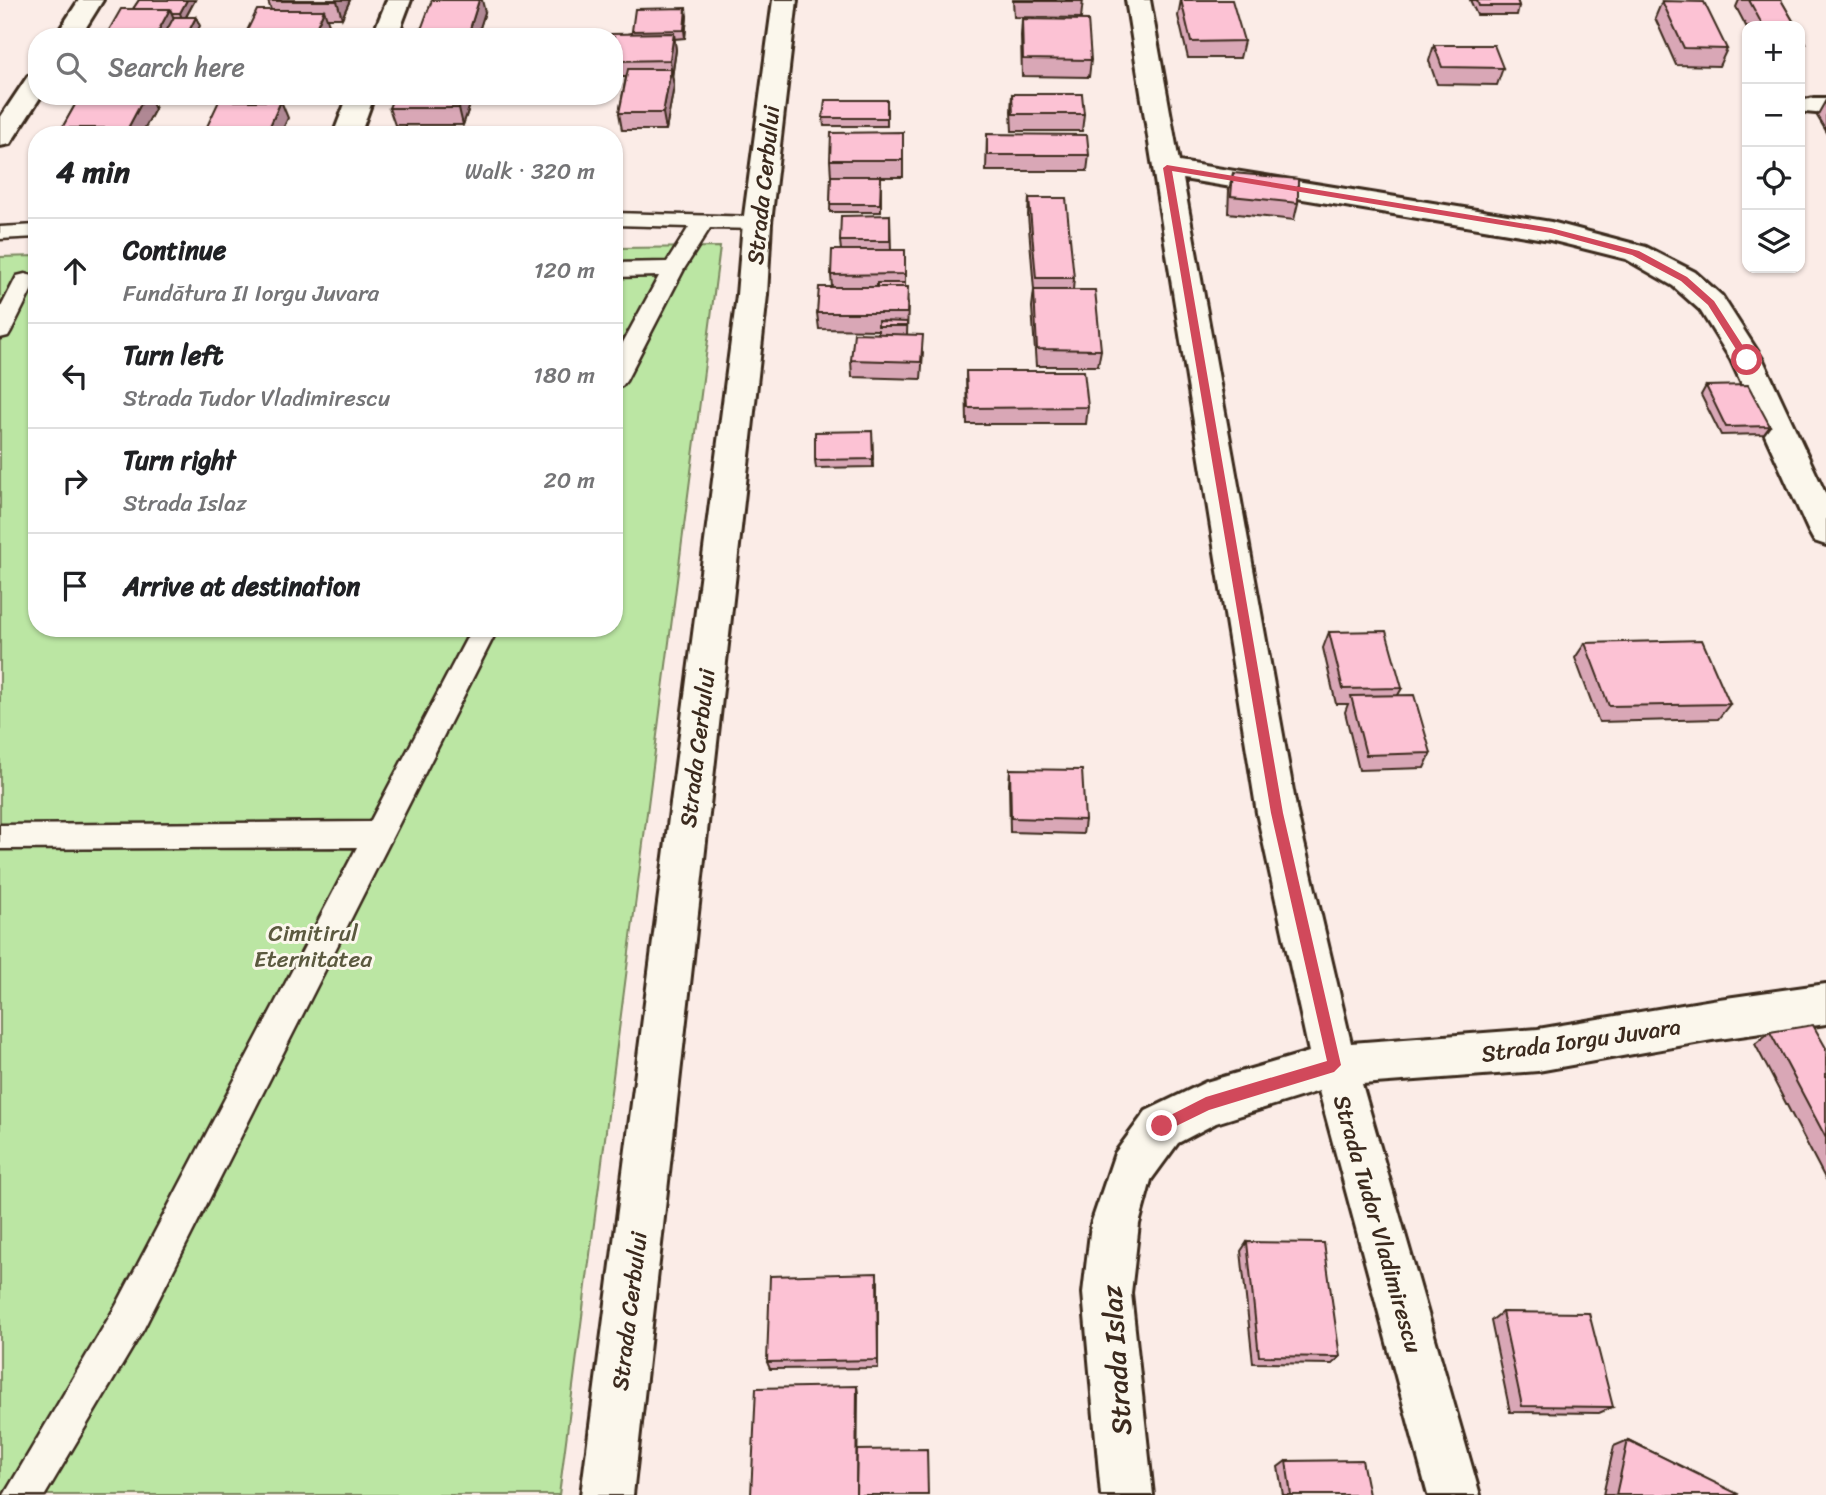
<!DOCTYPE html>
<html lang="en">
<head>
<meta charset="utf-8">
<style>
  :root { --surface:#fff; --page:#f6f6f6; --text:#202124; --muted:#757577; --line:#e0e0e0 }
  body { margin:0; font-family:Sriracha,sans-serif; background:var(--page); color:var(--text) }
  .controls { position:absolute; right:21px; top:21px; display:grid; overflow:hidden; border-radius:14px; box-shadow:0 2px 5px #0004 }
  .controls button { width:63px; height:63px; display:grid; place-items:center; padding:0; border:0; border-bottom:2px solid var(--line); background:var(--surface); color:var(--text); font:35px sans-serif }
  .stop { position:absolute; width:21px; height:21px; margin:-16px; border:5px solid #d1495b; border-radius:50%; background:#fff }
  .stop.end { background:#d1495b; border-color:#fff; box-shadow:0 2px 7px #0008 }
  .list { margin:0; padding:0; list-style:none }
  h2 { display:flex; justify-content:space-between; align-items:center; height:91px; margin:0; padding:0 28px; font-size:30px }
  h2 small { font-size:23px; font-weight:400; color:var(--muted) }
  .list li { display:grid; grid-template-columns:46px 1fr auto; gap:21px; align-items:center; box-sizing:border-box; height:105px; padding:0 28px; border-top:2px solid var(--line) }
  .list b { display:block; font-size:26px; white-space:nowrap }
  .list p { margin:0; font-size:23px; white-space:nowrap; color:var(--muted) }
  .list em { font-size:23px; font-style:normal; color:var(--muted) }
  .icon { flex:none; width:38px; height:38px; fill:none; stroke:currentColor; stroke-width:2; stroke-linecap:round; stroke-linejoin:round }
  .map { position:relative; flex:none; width:1826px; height:1495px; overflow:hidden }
  .search { position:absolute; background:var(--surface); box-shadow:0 2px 5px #0004; left:28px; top:28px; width:595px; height:77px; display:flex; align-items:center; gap:18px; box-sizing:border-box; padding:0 24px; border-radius:28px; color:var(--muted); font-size:26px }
  .panel { position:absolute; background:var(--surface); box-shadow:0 2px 5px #0004; left:28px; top:126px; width:595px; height:511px; border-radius:28px }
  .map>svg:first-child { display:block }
  .green { fill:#bbe6a3; stroke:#7b8860; stroke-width:2 }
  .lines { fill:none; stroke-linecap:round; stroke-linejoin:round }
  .lane-casing { stroke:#3b2a1e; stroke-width:5 }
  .street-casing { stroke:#3b2a1e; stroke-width:6 }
  .secondary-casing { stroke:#3b2a1e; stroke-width:6 }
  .lane { fill:#fbf7ec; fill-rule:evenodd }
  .street { fill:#fbf7ec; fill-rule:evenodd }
  .secondary { fill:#fbf7ec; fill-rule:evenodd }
  .wall { fill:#d9a7b6; stroke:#3b2a1e; stroke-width:2 }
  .shaded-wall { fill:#b08894; stroke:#3b2a1e; stroke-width:2 }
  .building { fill:#fcc2d4; stroke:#3b2a1e; stroke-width:2 }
  .route { fill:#d1495b }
  .labels { text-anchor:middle; stroke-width:6; stroke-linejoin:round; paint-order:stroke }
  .street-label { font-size:23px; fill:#3b2a1e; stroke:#fbf7ec }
  .park-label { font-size:23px; fill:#5b593f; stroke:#fbf7ec }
  .near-street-label { font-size:28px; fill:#3b2a1e; stroke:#fbf7ec }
</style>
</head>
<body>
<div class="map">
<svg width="1826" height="1495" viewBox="0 0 1826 1495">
  <rect width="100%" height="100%" fill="#fbece7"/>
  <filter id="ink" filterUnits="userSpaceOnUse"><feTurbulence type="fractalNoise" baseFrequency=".0143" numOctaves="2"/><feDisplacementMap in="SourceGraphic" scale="14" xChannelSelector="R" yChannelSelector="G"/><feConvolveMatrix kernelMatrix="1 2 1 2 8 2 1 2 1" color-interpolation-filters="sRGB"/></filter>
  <g filter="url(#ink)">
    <!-- green -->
    <polygon class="green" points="720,247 559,1495 0,1495 0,257 37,256 37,628 614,628 614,248"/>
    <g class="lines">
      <!-- lane casing -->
      <g class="lane-casing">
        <g id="lane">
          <polygon points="614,213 757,217 764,219 767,223 764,227 757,229 710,228 684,269 626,381 622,386 614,389 614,359 659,276 614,277 614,263 667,262 689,227 614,225"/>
          <polygon points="37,225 37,237 0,239 0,227"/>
          <polygon points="25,274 33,276 36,281 11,331 8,336 0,338 0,309 17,276"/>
          <polygon points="472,628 498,628 143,1330 45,1495 4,1495 117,1304 357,847 0,849 0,825 370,822"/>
        </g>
      </g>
      <!-- street casing -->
      <g class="street-casing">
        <g id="street">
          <polygon points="79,0 103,0 80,37 55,37"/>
          <polygon points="387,0 411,0 397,37 372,37"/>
          <polygon points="1126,0 1150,0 1179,162 1551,222 1646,247 1695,272 1722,296 1763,360 1826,495 1826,545 1814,541 1809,532 1731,360 1700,310 1673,286 1626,259 1550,240 1183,179 1297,813 1351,1043 1538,1029 1712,1000 1826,984 1826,1024 1712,1040 1538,1071 1362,1084 1480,1495 1428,1495 1319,1091 1216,1123 1178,1143 1151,1180 1139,1224 1131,1293 1153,1495 1101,1495 1083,1293 1091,1224 1115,1153 1146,1111 1206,1082 1309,1052 1257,813"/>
          <polygon points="37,74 37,96 41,96 10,144 0,146 0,118 28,76"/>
          <polygon points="348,96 374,96 360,135 333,135"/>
          <polygon points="1814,98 1826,98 1826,114 1805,112 1801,106 1805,100"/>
        </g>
      </g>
      <!-- secondary casing -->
      <g class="secondary-casing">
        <polygon id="secondary" points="773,0 797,0 771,223 767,295 633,1495 581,1495 737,295 743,223"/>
      </g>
      <!-- lane -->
      <use href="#lane" class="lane"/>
      <!-- street -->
      <use href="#street" class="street"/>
      <!-- secondary -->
      <use href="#secondary" class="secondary"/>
    </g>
    <!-- wall -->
    <g class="wall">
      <polygon points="139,0 195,0 186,17 200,26 133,9"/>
      <polygon points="268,0 350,0 342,18 326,18 330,27 271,10 268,1"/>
      <polygon points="1013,0 1083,0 1081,18 1014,17"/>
      <polygon points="1181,0 1244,41 1240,58 1188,58 1178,16"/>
      <polygon points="1470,0 1517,0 1519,6 1517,15 1477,15"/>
      <polygon points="1739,0 1781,0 1796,26 1747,26 1747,28 1736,7"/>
      <polygon points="1662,1 1727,49 1719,66 1676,65 1655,18"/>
      <polygon points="485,12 477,37 420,37 419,35"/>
      <polygon points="687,16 685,38 674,39 676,50 672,77 674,86 666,130 622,130 619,113 626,77 614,77 614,37 632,33 632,31"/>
      <polygon points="1022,19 1091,60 1089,77 1022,76 1021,36"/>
      <polygon points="1800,32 1806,43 1801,51 1800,51"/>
      <polygon points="1434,45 1503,68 1497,85 1437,84 1429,61"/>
      <polygon points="1012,94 1084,114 1082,131 1012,131 1011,111"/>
      <polygon points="80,96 160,96 160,98 150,98 155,109 141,135 65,135 62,128"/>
      <rect x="230" y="96" width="73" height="1"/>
      <polygon points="887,100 887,126 824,126 823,118"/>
      <polygon points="1826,100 1826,131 1817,116"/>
      <polygon points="471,102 463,125 395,125 389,108"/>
      <polygon points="903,132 903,177 881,177 881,212 830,212 831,177 830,160"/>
      <polygon points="987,134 1089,155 1087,171 986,171"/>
      <polygon points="1233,173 1298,203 1294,220 1228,213 1229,190"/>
      <polygon points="1029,198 1074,278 1073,290 1101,350 1098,366 1036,366 1032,307 1034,290 1028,215"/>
      <polygon points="890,215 891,250 905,250 905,287 908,304 907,335 923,352 921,379 852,377 851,360 878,334 878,330 819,329 817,313 832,287 831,275 841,250 840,241"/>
      <polygon points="966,371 1088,407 1086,424 967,424"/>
      <polygon points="1706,386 1770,426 1764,434 1721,435 1701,395"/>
      <polygon points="872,431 873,467 816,468 815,460"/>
      <polygon points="1329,632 1402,688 1398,695 1431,753 1424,768 1359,770 1345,712 1348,704 1336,704 1323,648"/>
      <polygon points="1585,643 1730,704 1718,719 1599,722 1575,658"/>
      <polygon points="1010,769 1085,820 1083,834 1010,832 1009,784"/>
      <polygon points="1770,1032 1826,1048 1826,1180 1755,1044"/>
      <polygon points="1247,1242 1340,1357 1332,1364 1253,1363 1241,1251"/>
      <polygon points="878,1282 878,1368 770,1369 767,1362"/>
      <polygon points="1502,1312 1613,1407 1599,1413 1510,1412 1491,1321"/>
      <polygon points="1628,1440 1737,1495 1603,1495 1614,1446"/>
      <polygon points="1286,1461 1369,1495 1283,1495 1278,1467"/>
    </g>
    <!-- shaded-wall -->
    <g class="shaded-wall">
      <polygon points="187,0 195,0 183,22 180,13"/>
      <polygon points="337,0 350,0 342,18 337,1"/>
      <polygon points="479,0 482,0 485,12 477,37 468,37 468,35"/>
      <polygon points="686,8 687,16 685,38 684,30"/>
      <polygon points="170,9 177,26 171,37 155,37"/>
      <polygon points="324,10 330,27 325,37 312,37"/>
      <polygon points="196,17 200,26 194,37 186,37"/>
      <polygon points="674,33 676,50 672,77 670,60"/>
      <polygon points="671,69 674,86 666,130 663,113"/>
      <polygon points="145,96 149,96 155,109 141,135 131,135 128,128"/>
      <polygon points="463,96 469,96 471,102 463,125 459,108"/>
      <polygon points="281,101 288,118 280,135 266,135"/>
      <polygon points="857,1386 858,1393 857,1495 856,1495"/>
    </g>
    <!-- building -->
    <g class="building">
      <polygon points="139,0 187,0 180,13 172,13 170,9 133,9"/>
      <rect x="268" y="0" width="69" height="1"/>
      <polygon points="432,0 479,0 468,35 419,35"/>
      <rect x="1015" y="0" width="68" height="1"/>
      <polygon points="1181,0 1232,0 1244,41 1191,42"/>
      <polygon points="1477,0 1517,0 1519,6 1479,6"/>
      <polygon points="1749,0 1781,0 1796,26 1763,26"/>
      <polygon points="1662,1 1704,2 1727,49 1684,48"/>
      <polygon points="686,8 684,30 632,31 635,9"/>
      <polygon points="121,9 170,9 155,37 105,37"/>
      <polygon points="257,10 324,10 312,37 244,37"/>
      <polygon points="174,17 196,17 186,37 163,37"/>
      <polygon points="1022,19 1088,20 1091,60 1023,59"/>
      <polygon points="1800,32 1806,43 1800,43"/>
      <polygon points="674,33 670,60 614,61 614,37 611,37 611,34"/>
      <polygon points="1434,45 1494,45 1503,68 1442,67"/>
      <polygon points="628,69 671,69 663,113 619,113"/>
      <polygon points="1012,94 1082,94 1084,114 1013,114"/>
      <polygon points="80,96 145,96 128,128 62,128"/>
      <polygon points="394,96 463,96 459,108 389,108"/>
      <polygon points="825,100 887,100 887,118 823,118"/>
      <polygon points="219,101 281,101 266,135 203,135"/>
      <polygon points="389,128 444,128 441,135 386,135"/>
      <polygon points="903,132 903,160 830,160 831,133"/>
      <polygon points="987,134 1087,135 1089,155 987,155"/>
      <polygon points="1233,173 1298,179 1298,203 1231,196"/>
      <polygon points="831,176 881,176 880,204 830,204"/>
      <polygon points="1029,198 1066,198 1074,278 1036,278"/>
      <polygon points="890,215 890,241 840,241 841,216"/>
      <polygon points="832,250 905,250 905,274 831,275"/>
      <rect x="877" y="283" width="28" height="4"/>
      <polygon points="819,287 908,287 907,313 817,313"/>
      <polygon points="1034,290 1095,290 1101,350 1037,349"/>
      <polygon points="878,321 907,322 907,326 878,326"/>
      <polygon points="854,333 923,335 921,362 851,360"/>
      <polygon points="966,371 1084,371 1088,407 968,408"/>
      <polygon points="1748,385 1770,426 1726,427 1706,386"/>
      <polygon points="872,431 873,459 815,460 815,432"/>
      <polygon points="1386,631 1402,688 1343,689 1329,632"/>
      <polygon points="1702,640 1730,704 1609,706 1585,643"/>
      <polygon points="1414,695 1431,753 1366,755 1351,696"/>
      <polygon points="1010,769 1082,770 1085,820 1011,818"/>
      <polygon points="1813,1025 1826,1048 1826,1138 1770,1032"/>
      <polygon points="1247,1242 1324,1243 1340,1357 1259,1356"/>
      <polygon points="877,1273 878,1360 767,1362 770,1276"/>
      <polygon points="1502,1312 1589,1313 1613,1407 1522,1406"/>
      <polygon points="857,1386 856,1495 751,1495 756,1388"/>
      <polygon points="1628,1440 1738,1494 1737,1495 1616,1495"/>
      <polygon points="927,1449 928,1495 856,1495 857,1450"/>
      <polygon points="1362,1460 1369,1495 1291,1495 1286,1461"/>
    </g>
  </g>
  <!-- route -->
  <polygon class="route" points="1167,165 1551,228 1639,251 1687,277 1714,301 1752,360 1744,362 1708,305 1681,281 1632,255 1551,233 1172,171 1283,813 1341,1065 1334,1072 1209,1110 1162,1133 1155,1126 1157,1122 1206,1097 1327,1061 1271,813 1163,168"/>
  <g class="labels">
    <!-- street labels -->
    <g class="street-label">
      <text transform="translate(763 185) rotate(-84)" y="8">Strada Cerbului</text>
      <text transform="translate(697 748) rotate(-83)" y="8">Strada Cerbului</text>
      <text transform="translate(1581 1040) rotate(-8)" y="8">Strada Iorgu Juvara</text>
      <text transform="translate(1378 1224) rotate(74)" y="8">Strada Tudor Vladimirescu</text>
      <text transform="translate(629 1311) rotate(-83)" y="8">Strada Cerbului</text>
    </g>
    <!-- park labels -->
    <g class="park-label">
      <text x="313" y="941">Cimitirul<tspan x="313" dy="26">Eternitatea</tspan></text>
    </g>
    <!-- near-street labels -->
    <g class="near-street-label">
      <text transform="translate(1116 1360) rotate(-94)" y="10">Strada Islaz</text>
    </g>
  </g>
</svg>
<div class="controls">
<button>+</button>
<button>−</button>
<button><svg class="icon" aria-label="locate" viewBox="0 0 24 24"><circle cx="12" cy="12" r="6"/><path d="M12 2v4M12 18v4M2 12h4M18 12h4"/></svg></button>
<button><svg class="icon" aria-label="layers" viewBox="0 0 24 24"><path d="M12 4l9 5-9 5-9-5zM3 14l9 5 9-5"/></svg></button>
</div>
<div class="stop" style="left:1747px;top:360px"></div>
<div class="stop end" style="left:1162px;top:1126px"></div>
<div class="search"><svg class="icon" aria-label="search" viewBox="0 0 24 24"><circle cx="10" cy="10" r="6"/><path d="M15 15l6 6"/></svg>Search here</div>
<section class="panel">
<h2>4 min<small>Walk · 320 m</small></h2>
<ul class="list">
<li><svg class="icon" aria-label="ahead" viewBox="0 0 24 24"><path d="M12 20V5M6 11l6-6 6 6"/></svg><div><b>Continue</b><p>Fundătura II Iorgu Juvara</p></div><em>120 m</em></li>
<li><svg class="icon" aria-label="left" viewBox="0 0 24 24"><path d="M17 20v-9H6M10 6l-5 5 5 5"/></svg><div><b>Turn left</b><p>Strada Tudor Vladimirescu</p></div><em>180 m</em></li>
<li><svg class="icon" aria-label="right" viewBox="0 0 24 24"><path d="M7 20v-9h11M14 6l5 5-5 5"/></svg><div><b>Turn right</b><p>Strada Islaz</p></div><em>20 m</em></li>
<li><svg class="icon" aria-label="arrive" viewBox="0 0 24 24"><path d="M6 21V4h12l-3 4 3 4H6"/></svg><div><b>Arrive at destination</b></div></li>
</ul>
</section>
</div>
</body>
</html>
